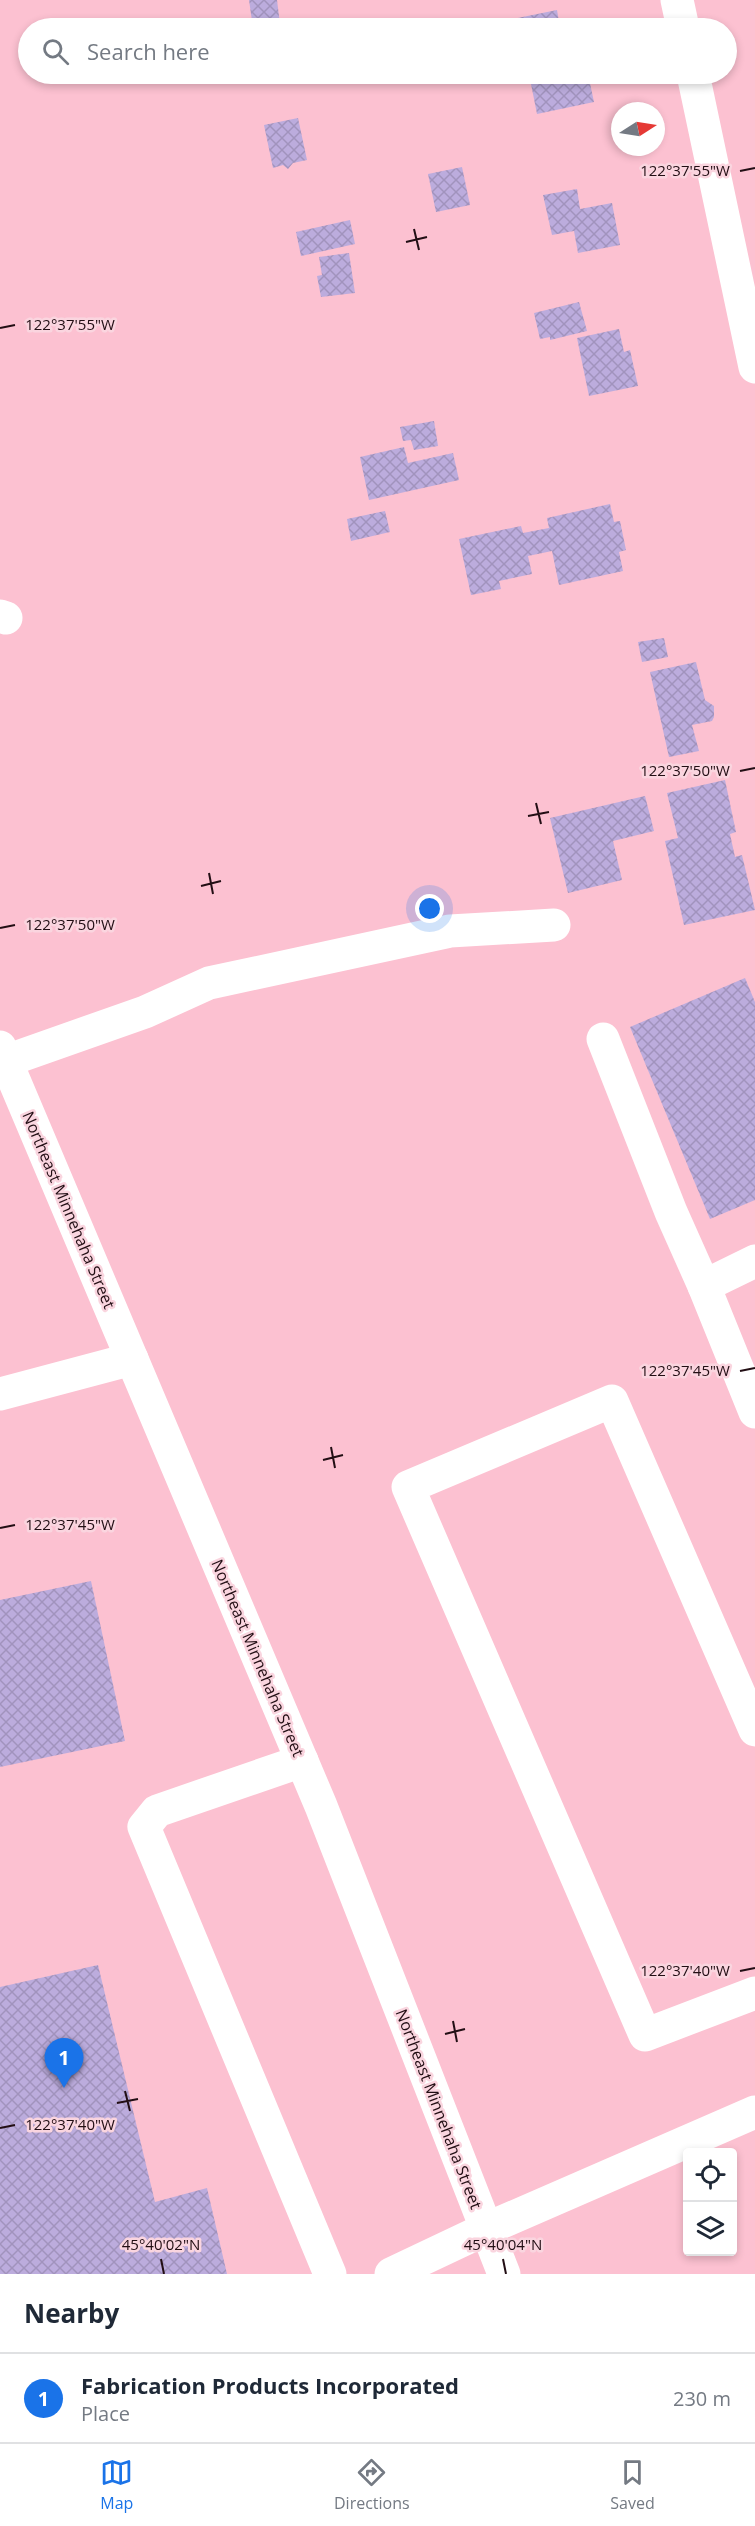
<!DOCTYPE html>
<html lang="en">
<head>
<meta charset="utf-8">
<style>
  :root { --surface:#fff; --page:#f2f2f3; --text:#1f2937; --muted:#747a83; --line:#e0e1e3; --accent:#1a73e8 }
  body { margin:0; font-family:"Open Sans",sans-serif; background:var(--page); color:var(--text) }
  .controls { position:absolute; right:18px; bottom:18px; display:grid; overflow:hidden; border-radius:6px; box-shadow:0 3px 9px #0003 }
  .controls button { width:54px; height:54px; display:grid; place-items:center; padding:0; border:0; border-bottom:2px solid var(--line); background:var(--surface); color:var(--text); font:30px sans-serif }
  .compass { position:absolute; left:611px; top:102px; width:54px; height:54px; border-radius:50%; background:var(--surface); box-shadow:0 3px 9px #0003; rotate:78deg }
  .you { position:absolute; left:430px; top:909px; width:21px; height:21px; margin:-15px; border:4px solid #fff; border-radius:50%; background:#1a73e8; box-shadow:0 0 0 9px #1a73e833 }
  .badge { display:grid; place-items:center; width:39px; height:39px; border-radius:50%; background:var(--accent); color:#fff; font-size:20px; font-weight:700 }
  .pin { position:absolute; translate:-50% -50px; filter:drop-shadow(0 2px 3px #0008) }
  .pin::after { content:''; position:absolute; top:32px; width:21px; height:18px; background:inherit; clip-path:polygon(0 0,100% 0,50% 100%) }
  .list { margin:0; padding:0; list-style:none }
  h2 { display:flex; justify-content:space-between; align-items:center; height:78px; margin:0; padding:0 24px; font-size:26px }
  h2 small { font-size:20px; font-weight:400; color:var(--muted) }
  .list li { display:grid; grid-template-columns:39px 1fr auto; gap:18px; align-items:center; box-sizing:border-box; height:90px; padding:0 24px; border-top:2px solid var(--line) }
  .list b { display:block; font-size:22px; white-space:nowrap }
  .list p { margin:0; font-size:20px; white-space:nowrap; color:var(--muted) }
  .list em { font-size:20px; font-style:normal; color:var(--muted) }
  .icon { flex:none; width:33px; height:33px; fill:none; stroke:currentColor; stroke-width:2; stroke-linecap:round; stroke-linejoin:round }
  .map { position:relative; flex:none; width:755px; height:2274px; overflow:hidden }
  .search { position:absolute; background:var(--surface); box-shadow:0 3px 9px #0003; left:18px; right:18px; top:18px; height:66px; display:flex; align-items:center; gap:15px; box-sizing:border-box; padding:0 21px; border-radius:33px; color:var(--muted); font-size:22px }
  .sheet { height:168px; background:var(--surface) }
  nav { display:flex; justify-content:space-around; align-items:center; box-sizing:border-box; height:84px; border-top:2px solid var(--line); background:var(--surface); font-size:16px; color:var(--muted) }
  nav a { display:grid; justify-items:center; gap:3px }
  nav .on { color:var(--accent) }
  .map>svg:first-child { display:block }
  .building { fill:url(#building-cross-hatch) }
  .lines { fill:none; stroke-linecap:round; stroke-linejoin:round }
  .minor { stroke:#fff; stroke-width:33 }
  .major { stroke:#fff; stroke-width:33 }
  .ticks { fill:none; stroke:#220e14; stroke-width:2 }
  .labels { text-anchor:middle; stroke-width:5; stroke-linejoin:round; paint-order:stroke }
  .street-label { font-size:16px; fill:#220e14; stroke:#fad5df }
  .ticks-label { font-size:15px; text-anchor:middle; fill:#220e14; stroke:#fad5df; stroke-width:5; stroke-linejoin:round; paint-order:stroke }
</style>
</head>
<body>
<div class="map">
<svg width="755" height="2274" viewBox="0 0 755 2274">
  <defs>
    <pattern id="building-cross-hatch" width="8" height="8" patternUnits="userSpaceOnUse" patternTransform="scale(1.5)"><rect width="8" height="8" fill="#bcacdd"/><path d="M0 0l8 8M0 8l8-8" fill="none" stroke="#a193bd"/></pattern>
  </defs>
  <rect width="100%" height="100%" fill="#fcc1d1"/>
  <!-- building -->
  <g class="building">
    <polygon points="249,0 277,0 280,24 253,28"/>
    <polygon points="557,10 560,28 504,28 503,21"/>
    <polygon points="529,74 588,74 594,102 537,114"/>
    <polygon points="298,118 307,160 293,163 288,169 283,165 273,168 264,125"/>
    <polygon points="462,167 470,205 436,212 428,174"/>
    <polygon points="577,189 580,209 612,203 620,245 578,253 574,231 552,235 543,195"/>
    <polygon points="350,220 355,244 301,256 296,232"/>
    <polygon points="349,253 355,293 321,297 317,276 322,275 319,257"/>
    <polygon points="579,302 587,331 550,340 550,337 540,339 534,313"/>
    <polygon points="619,329 624,352 630,350 638,386 589,396 577,338"/>
    <polygon points="434,421 438,446 414,450 411,440 403,441 400,427"/>
    <polygon points="404,447 408,463 453,453 459,480 369,500 360,457"/>
    <polygon points="610,504 614,522 620,521 626,550 619,552 623,571 559,585 552,551 528,556 532,574 499,581 501,589 471,595 459,539 521,526 523,533 549,528 547,518"/>
    <polygon points="385,511 390,532 351,541 347,519"/>
    <polygon points="664,638 668,657 642,662 638,642"/>
    <polygon points="696,662 705,700 714,706 714,717 712,721 692,725 699,751 669,757 650,672"/>
    <polygon points="725,780 736,832 730,834 735,857 742,855 755,910 684,925 665,841 678,838 667,793"/>
    <polygon points="645,796 654,831 613,841 622,880 568,893 550,818"/>
    <polygon points="745,978 755,1002 755,1200 710,1219 630,1027"/>
    <polygon points="91,1581 125,1741 0,1767 0,1600"/>
    <polygon points="98,1965 155,2202 207,2188 227,2274 0,2274 0,1987"/>
  </g>
  <g class="lines">
    <!-- minor -->
    <g class="minor">
      <polyline points="677,0 683,28"/>
      <polyline points="693,74 755,367"/>
      <polyline points="0,616 6,618"/>
      <polyline points="603,1039 671,1212 704,1286"/>
      <polyline points="6,1061 145,1012 209,983 450,931 554,925"/>
      <polyline points="755,1261 704,1286 755,1412"/>
      <polyline points="0,1394 132,1359"/>
      <polyline points="755,1730 612,1401 408,1487 645,2035 755,1993"/>
      <polyline points="302,1761 157,1811 144,1827 330,2274"/>
      <polyline points="391,2274 486,2229 755,2112"/>
    </g>
    <!-- major -->
    <polyline class="major" points="0,1047 321,1806 504,2274"/>
  </g>
  <!-- ticks -->
  <path class="ticks" d="M740,171L755,168M414,229L419,250M406,242L427,237M0,328L15,325M740,771L755,768M536,803L541,824M528,816L549,812M209,873L213,894M201,886L221,881M0,928L15,925M740,1371L755,1368M331,1447L335,1468M323,1460L343,1455M0,1528L15,1525M740,1971L755,1968M453,2021L457,2042M445,2034L465,2029M125,2091L130,2111M117,2103L138,2099M0,2128L15,2125M161,2259L164,2274M503,2259L506,2274"/>
  <g class="labels">
    <!-- street labels -->
    <g class="street-label">
      <text transform="translate(69 1210) rotate(67)" y="6">Northeast Minnehaha Street</text>
      <text transform="translate(258 1658) rotate(67)" y="6">Northeast Minnehaha Street</text>
      <text transform="translate(439 2109) rotate(69)" y="6">Northeast Minnehaha Street</text>
    </g>
  </g>
  <g class="ticks-label">
    <text x="685" y="176">122°37'55"W</text>
    <text x="70" y="330">122°37'55"W</text>
    <text x="685" y="776">122°37'50"W</text>
    <text x="70" y="930">122°37'50"W</text>
    <text x="685" y="1376">122°37'45"W</text>
    <text x="70" y="1530">122°37'45"W</text>
    <text x="685" y="1976">122°37'40"W</text>
    <text x="70" y="2130">122°37'40"W</text>
    <text x="161" y="2250">45°40'02"N</text>
    <text x="503" y="2250">45°40'04"N</text>
  </g>
</svg>
<div class="controls">
<button><svg class="icon" aria-label="locate" viewBox="0 0 24 24"><circle cx="12" cy="12" r="6"/><path d="M12 2v4M12 18v4M2 12h4M18 12h4"/></svg></button>
<button><svg class="icon" aria-label="layers" viewBox="0 0 24 24"><path d="M12 4l9 5-9 5-9-5zM3 14l9 5 9-5"/></svg></button>
</div>
<svg class="compass" viewBox="-18 -18 36 36"><path d="M0-13l5 13h-10z" fill="#e53935"/><path d="M0 13l5-13h-10z" fill="#747a83"/></svg>
<div class="you"></div>
<div class="pin badge" style="left:64px;top:2088px">1</div>
<div class="search"><svg class="icon" aria-label="search" viewBox="0 0 24 24"><circle cx="10" cy="10" r="6"/><path d="M15 15l6 6"/></svg>Search here</div>
</div>
<section class="sheet">
<h2>Nearby<small></small></h2>
<ul class="list">
<li><span class="badge">1</span><div><b>Fabrication Products Incorporated</b><p>Place</p></div><em>230 m</em></li>
</ul>
</section>
<nav>
<a class="on"><svg class="icon" aria-label="map" viewBox="0 0 24 24"><path d="M3 6l6-2 6 2 6-2v14l-6 2-6-2-6 2zM9 4v14M15 6v14"/></svg>Map</a>
<a><svg class="icon" aria-label="directions" viewBox="0 0 24 24"><path d="M12 3l9 9-9 9-9-9zM9 14v-3h6M13 9l2 2-2 2"/></svg>Directions</a>
<a><svg class="icon" aria-label="saved" viewBox="0 0 24 24"><path d="M7 4h10v16l-5-4-5 4z"/></svg>Saved</a>
</nav>
</body>
</html>
